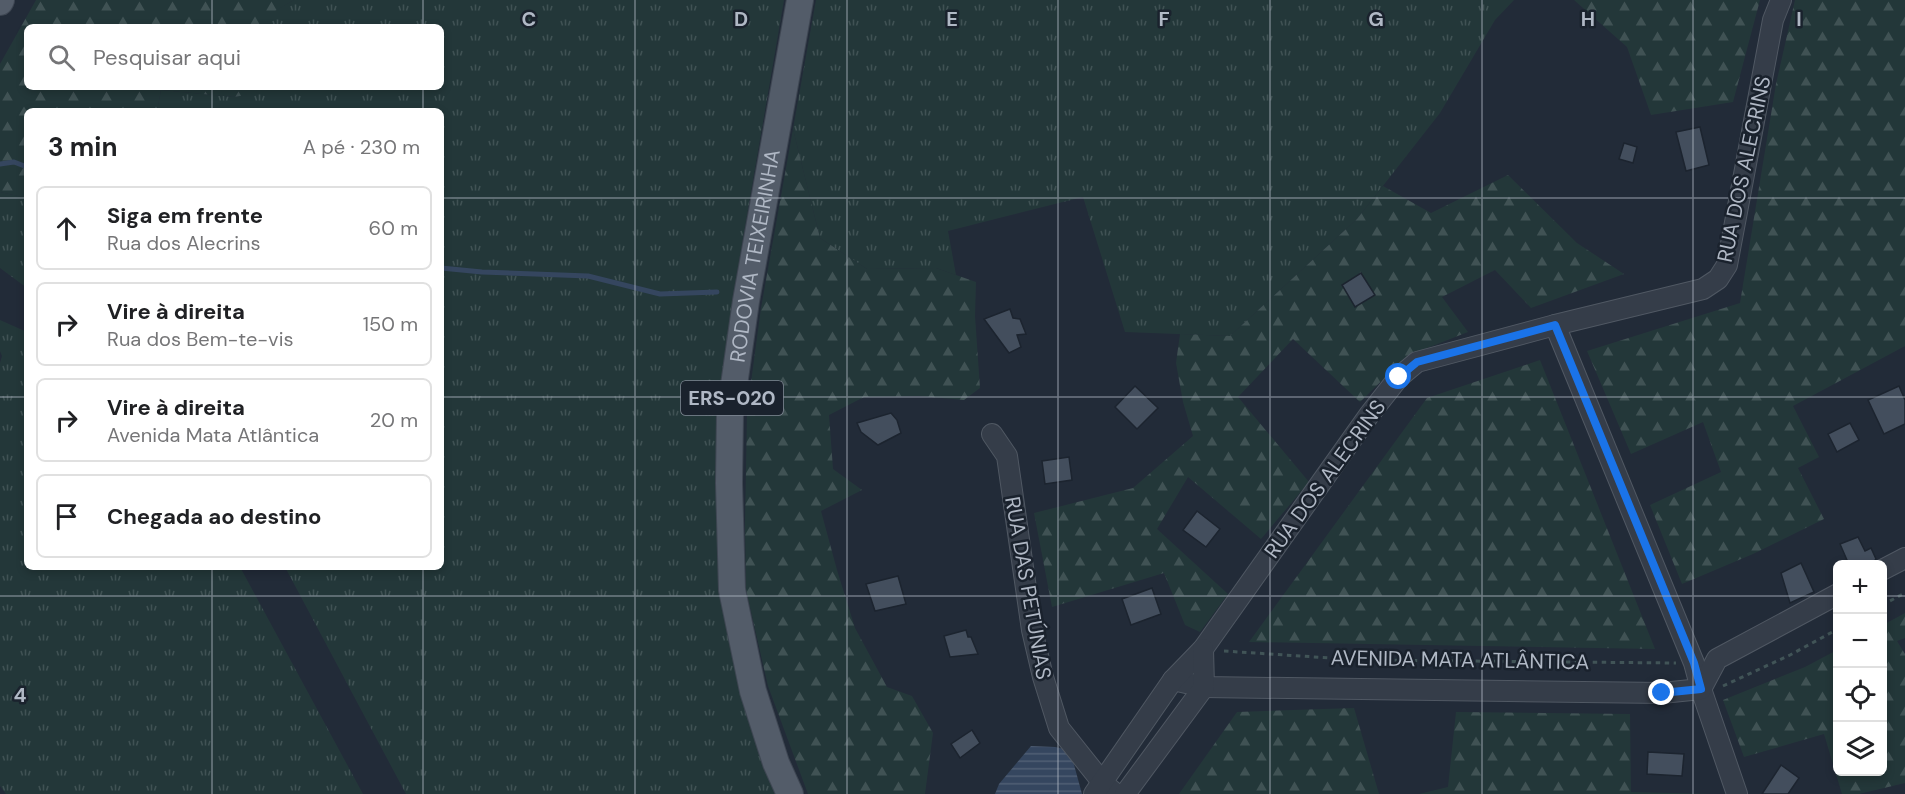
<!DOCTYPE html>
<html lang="pt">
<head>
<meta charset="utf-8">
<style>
  :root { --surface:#fff; --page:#f6f6f6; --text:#202124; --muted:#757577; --line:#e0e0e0 }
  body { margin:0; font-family:"DM Sans",sans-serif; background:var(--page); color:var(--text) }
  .controls { position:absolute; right:18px; bottom:18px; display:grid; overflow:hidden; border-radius:9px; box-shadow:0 3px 9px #0003 }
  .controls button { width:54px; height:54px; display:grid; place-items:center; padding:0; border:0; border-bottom:2px solid var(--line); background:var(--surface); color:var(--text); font:30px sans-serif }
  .stop { position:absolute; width:18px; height:18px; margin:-14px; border:4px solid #1a73e8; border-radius:50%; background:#fff }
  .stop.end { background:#1a73e8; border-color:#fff; box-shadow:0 2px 6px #0008 }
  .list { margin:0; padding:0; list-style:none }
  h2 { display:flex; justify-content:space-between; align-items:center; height:78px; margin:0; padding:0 24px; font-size:26px }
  h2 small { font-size:20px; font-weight:400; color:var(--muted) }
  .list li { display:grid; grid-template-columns:39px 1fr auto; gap:18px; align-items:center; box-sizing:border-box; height:84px; margin:0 12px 12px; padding:0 12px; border:2px solid var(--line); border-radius:9px }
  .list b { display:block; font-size:22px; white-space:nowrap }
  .list p { margin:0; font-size:20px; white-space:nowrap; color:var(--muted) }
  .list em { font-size:20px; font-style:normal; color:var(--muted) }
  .icon { flex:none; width:33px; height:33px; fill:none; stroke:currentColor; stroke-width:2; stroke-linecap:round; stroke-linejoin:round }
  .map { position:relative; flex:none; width:1905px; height:794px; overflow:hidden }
  .search { position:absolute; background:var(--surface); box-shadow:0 3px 9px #0003; left:24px; top:24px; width:420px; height:66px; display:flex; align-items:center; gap:15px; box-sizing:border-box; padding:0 21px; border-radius:9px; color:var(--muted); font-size:22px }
  .panel { position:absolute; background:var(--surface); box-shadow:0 3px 9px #0003; left:24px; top:108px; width:420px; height:462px; border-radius:9px }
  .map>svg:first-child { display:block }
  .grass { fill:url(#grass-tufts) }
  .forest { fill:url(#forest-firs) }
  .water { fill:url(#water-rules) }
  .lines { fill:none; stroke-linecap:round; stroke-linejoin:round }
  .stream { stroke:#35465f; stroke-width:5 }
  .building { fill:#434e5d; stroke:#1c242f; stroke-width:1.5 }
  .minor-casing { stroke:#505863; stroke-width:22 }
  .major-casing { stroke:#3e4652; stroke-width:28 }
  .path { stroke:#415457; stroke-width:3; stroke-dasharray:4.5 4.5; stroke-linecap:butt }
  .minor { stroke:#353d49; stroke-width:20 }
  .major { stroke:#535c69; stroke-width:26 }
  .route { stroke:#1a73e8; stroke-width:8 }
  .grid { fill:none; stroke:#b0b8c5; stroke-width:1.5; stroke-opacity:0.55 }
  .labels { text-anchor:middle; stroke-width:5; stroke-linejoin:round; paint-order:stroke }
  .shield { fill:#1a222d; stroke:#838b97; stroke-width:1.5 }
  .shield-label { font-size:20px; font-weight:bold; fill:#b0b8c5 }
  .street-label { font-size:21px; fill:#b0b8c5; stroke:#1a222d }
  .grid-label { font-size:20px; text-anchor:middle; font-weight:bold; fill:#b0b8c5; stroke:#1a222d; stroke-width:5; stroke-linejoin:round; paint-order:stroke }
</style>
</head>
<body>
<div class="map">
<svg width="1905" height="794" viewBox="0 0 1905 794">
  <defs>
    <pattern id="grass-tufts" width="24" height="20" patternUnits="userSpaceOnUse" patternTransform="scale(1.5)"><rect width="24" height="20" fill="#233739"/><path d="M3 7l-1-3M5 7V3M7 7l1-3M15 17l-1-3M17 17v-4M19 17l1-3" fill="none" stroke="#405254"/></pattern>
    <pattern id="forest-firs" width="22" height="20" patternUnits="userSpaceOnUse" patternTransform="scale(1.5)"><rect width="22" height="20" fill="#233739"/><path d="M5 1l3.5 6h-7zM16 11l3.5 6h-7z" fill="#405254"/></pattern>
    <pattern id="water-rules" width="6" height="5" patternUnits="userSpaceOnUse" patternTransform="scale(1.5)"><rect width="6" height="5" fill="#35465f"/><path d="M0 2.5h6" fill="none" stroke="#505f74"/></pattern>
  </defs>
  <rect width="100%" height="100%" fill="#222b38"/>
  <!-- grass -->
  <g class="grass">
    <polygon points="294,0 784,0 734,291 720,407 720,587 742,698 779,794 406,794 285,567 441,567 441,111 157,111 161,90 234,97 267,90 267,87 441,87 441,27 266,27 269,14"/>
    <polygon points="816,0 1514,0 1495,20 1440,113 1357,219 1230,336 1125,332 1083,197 948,231 956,275 936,268 867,269 820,238 793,129"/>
    <polygon points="0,192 27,198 27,288 0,268"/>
    <polygon points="0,320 27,332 27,567 240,567 363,794 6,794 0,786 0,363 2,356 0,351"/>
  </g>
  <!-- forest -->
  <g class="forest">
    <polygon points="36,0 294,0 270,14 266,27 27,27 27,87 267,87 267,91 234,97 161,90 157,111 27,111 27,198 0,192 0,64"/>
    <polygon points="1574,0 1760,0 1733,102 1651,115 1627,47"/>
    <polygon points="1795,0 1905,0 1905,346 1793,406 1819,457 1798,468 1824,519 1753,554 1682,584 1650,505 1721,472 1703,422 1631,454 1587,351 1740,303 1776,84"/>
    <polygon points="793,129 820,238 867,269 936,268 976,282 975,316 980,388 964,400 920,396 864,397 829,415 833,469 862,490 821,511 837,570 855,628 887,687 912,696 933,733 925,794 808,794 768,686 746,590 745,524 747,412 761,308"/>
    <polygon points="1508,175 1577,243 1624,274 1531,308 1495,270 1442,297 1468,332 1407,356 1360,402 1293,339 1238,397 1309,482 1261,539 1188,477 1157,529 1228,594 1200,632 1185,625 1164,573 1052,607 1034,513 1133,488 1193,436 1183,402 1176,363 1180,334 1230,336 1357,219 1383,186 1431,213"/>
    <polygon points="1540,360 1655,649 1249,642 1427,398"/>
    <polygon points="1905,613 1905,638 1897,641 1905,654 1905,783 1859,794 1842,794 1824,734 1744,757 1723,700 1805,667 1837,650 1838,772 1882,772 1883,625"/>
    <polygon points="1354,708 1379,794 1179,794 1237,712"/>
    <polygon points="1456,712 1630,714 1631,792 1711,794 1419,794 1448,787"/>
  </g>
  <!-- water -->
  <polygon class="water" points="1031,746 1055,747 1070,750 1082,794 995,794 999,784"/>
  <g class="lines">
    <!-- stream -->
    <g class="stream">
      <polyline points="0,164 14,162 27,167"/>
      <polyline points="441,268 482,272 588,276 660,294 717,292"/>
    </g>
  </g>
  <!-- building -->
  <g class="building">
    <polygon points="1700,127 1709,165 1686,171 1676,132"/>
    <polygon points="1624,143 1637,147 1633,163 1619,159"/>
    <polygon points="1361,273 1375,295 1355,307 1342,285"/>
    <polygon points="1010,309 1013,318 1020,319 1026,334 1017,335 1021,347 1009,353 984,319"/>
    <polygon points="1135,386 1158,408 1137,429 1115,407"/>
    <polygon points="1899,386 1905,400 1905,424 1884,434 1868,400"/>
    <polygon points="891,413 897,420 901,433 878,445 861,432 857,423"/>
    <polygon points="1850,423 1859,440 1837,452 1828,434"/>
    <polygon points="1069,457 1072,480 1045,484 1042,461"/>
    <polygon points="1197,511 1220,529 1206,547 1183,530"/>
    <polygon points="1858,537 1865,551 1871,548 1876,559 1872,564 1838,564 1847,560 1840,544"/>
    <polygon points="1801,563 1814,592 1790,603 1781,573"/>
    <polygon points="898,576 906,604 875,611 866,584"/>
    <polygon points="1152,588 1161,614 1131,625 1122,599"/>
    <polygon points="966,630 968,637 971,637 978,654 950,657 944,636"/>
    <polygon points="972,730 980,743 960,758 951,744"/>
    <polygon points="1648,752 1684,754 1682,776 1647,774"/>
    <polygon points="1781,765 1799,778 1788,794 1762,794"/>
  </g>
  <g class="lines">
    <!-- minor casing -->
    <g class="minor-casing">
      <g id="minor">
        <polyline points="1555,325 1694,663 1701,689 1737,794"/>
        <polyline points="992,434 1007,456 1032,630 1043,677 1059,728 1102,782 1116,794"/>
        <polyline points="1882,570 1905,558"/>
        <polyline points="1173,680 1204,687 1662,693 1701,689 1717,659 1838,594"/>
        <polyline points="1094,794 1173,680 1203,649 1369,415 1399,377 1417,362 1555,325 1703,289 1718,279 1727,265 1773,20 1781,0"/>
        <polyline points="1125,794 1204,687 1203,649"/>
      </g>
    </g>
    <!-- major casing -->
    <g class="major-casing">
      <g id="major">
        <polyline points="0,2 1,0"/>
        <path id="s1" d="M790,794L776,763L753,691L732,590L729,483L730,413L746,301L800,0"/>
      </g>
    </g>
    <!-- path -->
    <g class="path">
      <polyline points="1882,605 1905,593"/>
      <polyline points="1224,651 1361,660 1676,663"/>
      <polyline points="1723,686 1790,655 1838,629"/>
    </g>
    <!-- minor -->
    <use href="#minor" class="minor"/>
    <!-- major -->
    <use href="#major" class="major"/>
  </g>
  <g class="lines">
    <!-- route -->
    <polyline class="route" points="1399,377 1417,362 1555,325 1694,663 1701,689 1662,693"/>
  </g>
  <!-- grid -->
  <path class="grid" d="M212,0V27M423,0V27M635,0V794M847,0V794M1058,0V794M1270,0V794M1482,0V794M1693,0V794M212,87V111M423,87V111M0,198H27M441,198H1905M0,397H27M441,397H1905M212,567V794M423,567V794M0,596H1838M1882,596H1905"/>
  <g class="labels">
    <!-- shield labels -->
    <rect class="shield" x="681" y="381" width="102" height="34" rx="4.5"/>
    <g class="shield-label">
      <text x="732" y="405">ERS-020</text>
    </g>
    <!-- street labels -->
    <g class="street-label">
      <text transform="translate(1744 169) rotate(-78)" y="7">RUA DOS ALECRINS</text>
      <text dy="7" stroke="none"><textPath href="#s1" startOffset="549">RODOVIA TEIXEIRINHA</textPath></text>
      <text transform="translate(1325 479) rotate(-54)" y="7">RUA DOS ALECRINS</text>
      <text transform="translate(1028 588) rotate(80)" y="7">RUA DAS PETÚNIAS</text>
      <text transform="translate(1460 660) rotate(1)" y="7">AVENIDA MATA ATLÂNTICA</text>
    </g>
  </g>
  <g class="grid-label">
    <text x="529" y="26">C</text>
    <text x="741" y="26">D</text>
    <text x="952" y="26">E</text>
    <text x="1164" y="26">F</text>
    <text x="1376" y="26">G</text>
    <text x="1588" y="26">H</text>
    <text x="1799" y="26">I</text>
    <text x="20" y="702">4</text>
  </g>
</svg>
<div class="controls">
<button>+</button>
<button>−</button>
<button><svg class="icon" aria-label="locate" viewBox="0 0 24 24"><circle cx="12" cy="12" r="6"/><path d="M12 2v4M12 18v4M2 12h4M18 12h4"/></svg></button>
<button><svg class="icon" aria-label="layers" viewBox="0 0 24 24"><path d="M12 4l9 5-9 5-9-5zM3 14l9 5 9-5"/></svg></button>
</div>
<div class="stop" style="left:1399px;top:377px"></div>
<div class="stop end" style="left:1662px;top:693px"></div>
<div class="search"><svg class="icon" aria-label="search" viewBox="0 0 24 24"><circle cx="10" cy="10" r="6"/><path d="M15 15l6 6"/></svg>Pesquisar aqui</div>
<section class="panel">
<h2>3 min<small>A pé · 230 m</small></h2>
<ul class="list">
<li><svg class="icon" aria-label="ahead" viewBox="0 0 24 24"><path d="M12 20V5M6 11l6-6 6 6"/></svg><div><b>Siga em frente</b><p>Rua dos Alecrins</p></div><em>60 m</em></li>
<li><svg class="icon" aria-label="right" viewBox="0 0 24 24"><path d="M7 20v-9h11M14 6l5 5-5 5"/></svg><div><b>Vire à direita</b><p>Rua dos Bem-te-vis</p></div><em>150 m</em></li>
<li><svg class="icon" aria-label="right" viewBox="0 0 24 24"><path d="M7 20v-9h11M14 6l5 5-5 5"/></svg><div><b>Vire à direita</b><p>Avenida Mata Atlântica</p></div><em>20 m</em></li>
<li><svg class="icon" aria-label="arrive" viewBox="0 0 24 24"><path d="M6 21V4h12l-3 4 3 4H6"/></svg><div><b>Chegada ao destino</b></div></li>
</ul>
</section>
</div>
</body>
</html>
